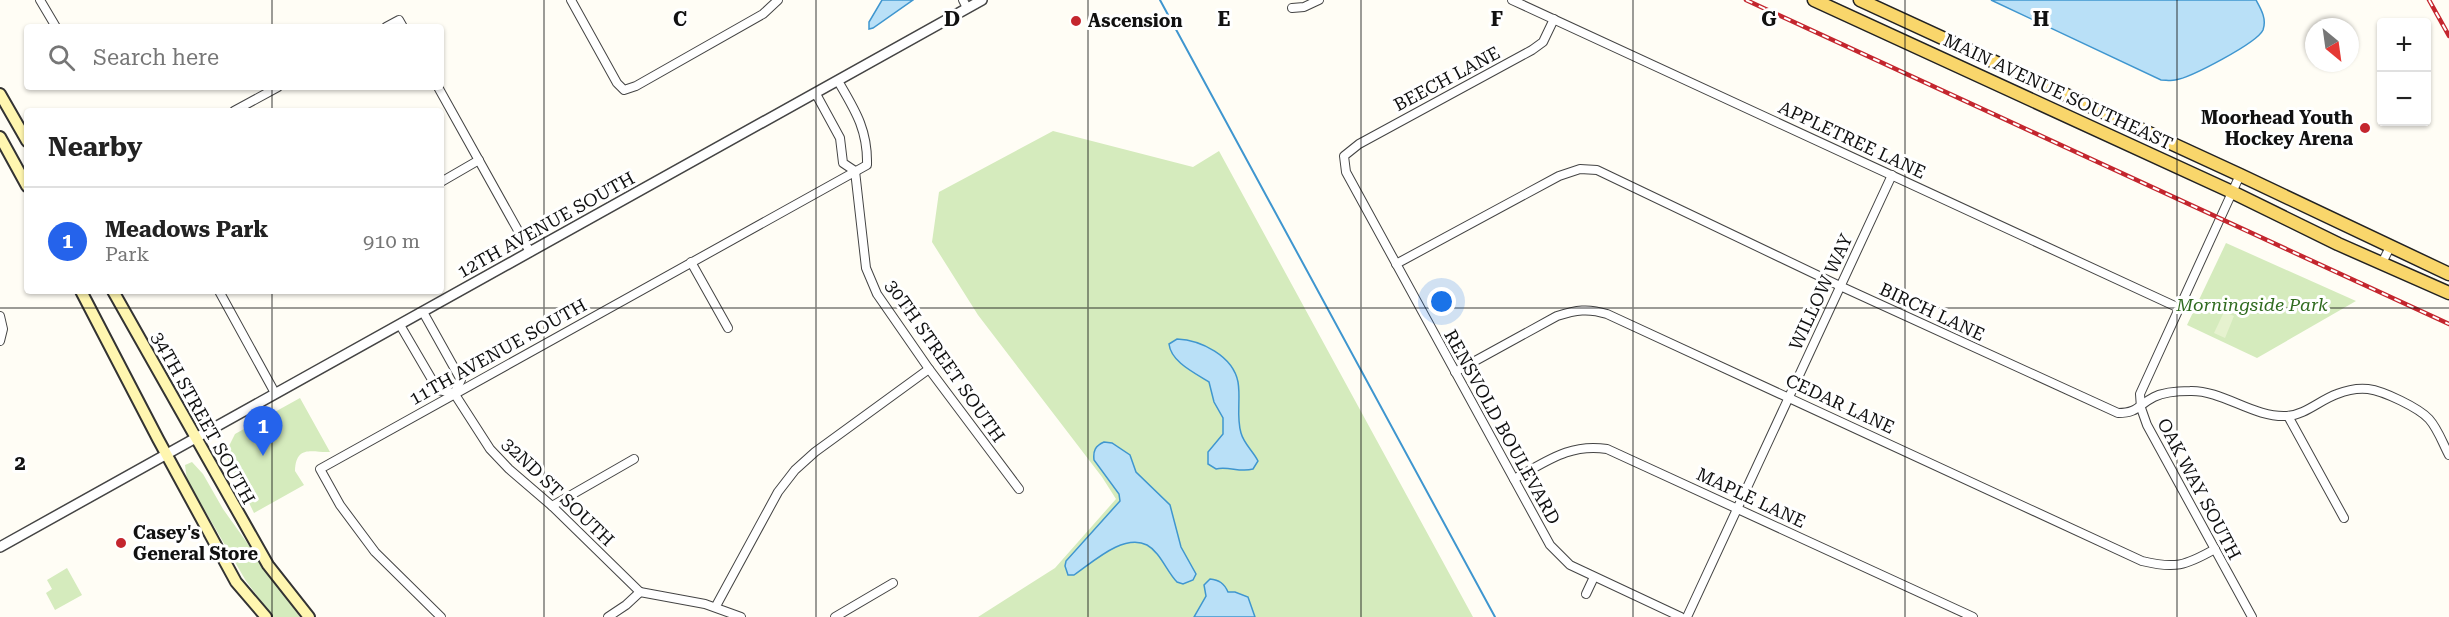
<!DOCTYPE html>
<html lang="en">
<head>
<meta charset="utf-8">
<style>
  :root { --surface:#fff; --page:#f6f6f6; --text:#222; --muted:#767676; --line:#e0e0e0; --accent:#2563eb }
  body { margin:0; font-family:"Roboto Serif",serif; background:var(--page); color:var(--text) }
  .controls { position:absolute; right:18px; top:18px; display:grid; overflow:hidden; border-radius:6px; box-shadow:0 2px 4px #0004 }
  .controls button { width:54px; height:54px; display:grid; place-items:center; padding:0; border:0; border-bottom:2px solid var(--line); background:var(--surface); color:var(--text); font:30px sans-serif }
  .compass { position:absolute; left:2305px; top:18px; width:54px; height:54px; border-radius:50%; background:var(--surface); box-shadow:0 2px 4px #0004; rotate:151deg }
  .you { position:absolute; left:1442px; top:302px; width:21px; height:21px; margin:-15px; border:4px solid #fff; border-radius:50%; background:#1a73e8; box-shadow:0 0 0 9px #1a73e833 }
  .badge { display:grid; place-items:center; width:39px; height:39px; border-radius:50%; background:var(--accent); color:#fff; font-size:20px; font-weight:700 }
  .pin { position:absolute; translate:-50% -50px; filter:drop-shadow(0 2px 3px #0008) }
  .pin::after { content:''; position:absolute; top:32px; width:21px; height:18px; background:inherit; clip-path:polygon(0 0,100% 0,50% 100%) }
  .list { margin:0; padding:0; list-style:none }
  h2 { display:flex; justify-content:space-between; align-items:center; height:78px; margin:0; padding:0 24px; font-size:26px }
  h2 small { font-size:20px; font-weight:400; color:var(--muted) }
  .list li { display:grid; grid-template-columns:39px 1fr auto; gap:18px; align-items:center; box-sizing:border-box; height:108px; padding:0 24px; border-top:2px solid var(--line) }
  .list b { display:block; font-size:22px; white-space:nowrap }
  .list p { margin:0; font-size:20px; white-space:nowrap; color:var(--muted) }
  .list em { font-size:20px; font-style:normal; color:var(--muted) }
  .icon { flex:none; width:33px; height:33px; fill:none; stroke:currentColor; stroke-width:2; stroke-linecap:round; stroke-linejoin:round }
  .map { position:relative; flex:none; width:2449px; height:617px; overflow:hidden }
  .search { position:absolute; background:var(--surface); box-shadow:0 2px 4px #0004; left:24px; top:24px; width:420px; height:66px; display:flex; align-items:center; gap:15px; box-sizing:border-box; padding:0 21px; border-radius:6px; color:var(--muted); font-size:22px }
  .panel { position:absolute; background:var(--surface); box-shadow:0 2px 4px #0004; left:24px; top:108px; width:420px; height:186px; border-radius:6px }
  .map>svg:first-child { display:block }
  .green { fill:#d5ebbd }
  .pitch { fill:#e6f2cf }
  .water { fill:#b9e0f7; stroke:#3f96cf; stroke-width:1.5 }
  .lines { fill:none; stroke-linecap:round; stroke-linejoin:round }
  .stream { stroke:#3f96cf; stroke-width:2 }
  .minor-casing { stroke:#444; stroke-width:10 }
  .tertiary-casing { stroke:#444; stroke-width:12 }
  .secondary-casing { stroke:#333; stroke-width:14 }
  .primary-casing { stroke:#222; stroke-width:15 }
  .minor { stroke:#fff; stroke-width:8 }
  .tertiary { stroke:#fff; stroke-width:9 }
  .secondary { stroke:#fff6b0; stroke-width:10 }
  .primary { stroke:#f9d66b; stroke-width:12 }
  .rail-casing { stroke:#c4262e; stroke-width:4.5 }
  .rail { stroke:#fff; stroke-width:2; stroke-dasharray:7; stroke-linecap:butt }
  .grid { fill:none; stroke:#111; stroke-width:1.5; stroke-opacity:0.55 }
  .poi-dot { fill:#c4262e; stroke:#fff; stroke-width:2 }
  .labels { text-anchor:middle; stroke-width:6; stroke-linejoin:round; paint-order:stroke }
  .poi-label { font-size:18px; font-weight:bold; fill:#111; stroke:#fff; text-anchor:start }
  .street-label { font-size:18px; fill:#111; stroke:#fff }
  .park-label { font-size:18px; font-style:italic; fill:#2f6b1f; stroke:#fff }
  .grid-label { font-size:20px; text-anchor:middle; font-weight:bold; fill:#111; stroke:#fff; stroke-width:6; stroke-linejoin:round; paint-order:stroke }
</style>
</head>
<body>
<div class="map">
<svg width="2449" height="617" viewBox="0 0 2449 617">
  <rect width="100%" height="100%" fill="#fffdf5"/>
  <!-- green -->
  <g class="green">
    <polygon points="1053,131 1193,167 1219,151 1473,617 978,617 1055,568 1116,499 1102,477 978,315 932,242 939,192"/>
    <polygon points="2226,243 2356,301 2257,358 2187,325"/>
    <path d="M300,398L330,452C313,453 296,444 295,471L304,485L254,513L225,454L235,434Z"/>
    <polygon points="192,462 203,474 223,509 300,617 273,617 246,581 187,480 185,465"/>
    <polygon points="67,568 82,595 55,610 46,593 52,589 47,580"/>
  </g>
  <!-- pitch -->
  <polygon class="pitch" points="2224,312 2234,316 2225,338 2214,333"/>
  <!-- water -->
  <g class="water">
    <polygon points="882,0 913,0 873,28 869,29 869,22"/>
    <path d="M1991,0H2256C2261,9 2267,19 2263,30C2257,43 2190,78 2175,80C2171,81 2166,80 2161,80Z"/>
    <path d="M1177,339C1201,340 1233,356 1238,382C1241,399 1236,416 1241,433C1244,444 1253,451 1258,461L1253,469C1240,473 1229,466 1216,469L1208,464V452L1223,434V418L1214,402L1209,382C1195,373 1171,362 1169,344Z"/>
    <path d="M1104,442L1112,443L1130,455L1136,472L1170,505L1181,547L1196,574L1193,580L1183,584L1177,582C1167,572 1160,552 1147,545C1123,533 1092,563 1074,575H1068L1065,566L1066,561L1120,501L1119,494L1094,460C1093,451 1095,446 1104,442Z"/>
    <path d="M1210,579C1219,580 1224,583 1228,592H1235L1248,597L1255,617H1194L1206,596L1204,585Z"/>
  </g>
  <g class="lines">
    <!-- stream -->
    <polyline class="stream" points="1160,0 1495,617"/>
    <!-- minor casing -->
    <g class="minor-casing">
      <g id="minor">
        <polyline points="40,0 56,27"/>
        <polyline points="571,0 617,83 624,90 636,86 763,14 778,0"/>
        <polyline points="963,0 967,8"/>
        <polyline points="1512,0 2179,308"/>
        <polyline points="1292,8 1304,7 1319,0"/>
        <polyline points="1554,19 1543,42 1532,50 1359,144 1344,156 1346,172 1550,545 1570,565 1681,617"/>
        <polyline points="386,27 399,20 403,27"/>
        <polyline points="438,87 530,252"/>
        <polyline points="816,94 840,138 843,163 855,171 866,268 877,294 929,369 1019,489"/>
        <polyline points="234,111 278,87"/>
        <polyline points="2240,175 2140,394 2141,408 2147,425 2252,617"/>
        <polyline points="441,182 479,160"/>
        <polyline points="691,262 728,328"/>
        <polyline points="2382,263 2390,247"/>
        <path d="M1396,264L1559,176L1580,169L1597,170L1840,286L2118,413C2138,413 2138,405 2154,397C2164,392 2178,391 2190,391C2223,390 2253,418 2287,416C2305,415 2320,400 2337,394C2347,390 2358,388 2368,389C2384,391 2419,408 2429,419C2438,429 2443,444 2449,455"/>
        <polyline points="219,291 275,393"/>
        <polyline points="423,312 461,380 455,392"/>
        <polyline points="0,316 3,329 0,341"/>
        <polyline points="400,325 438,390 454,393 490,449 509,469 552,506 640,592"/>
        <path d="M1455,372L1557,316C1576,310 1588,308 1607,314L2142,561C2175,569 2185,566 2215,549"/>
        <polyline points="2288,416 2344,518"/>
        <path d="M1514,479C1546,462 1569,443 1607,449L1973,617"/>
        <polyline points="552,506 634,459"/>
        <polyline points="640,592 705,604 741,617"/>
        <polyline points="1586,594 1594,577"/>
        <polyline points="716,606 778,492 795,470 815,452 929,369"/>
        <path d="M441,617L375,552L340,505L320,469L867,165C868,130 855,110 838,81"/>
        <polyline points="608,617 626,605 640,592"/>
        <polyline points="835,617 893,583"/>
        <polyline points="1687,617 1892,175"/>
      </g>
    </g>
    <!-- tertiary casing -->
    <g class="tertiary-casing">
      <polyline id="tertiary" points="0,547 982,0"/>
    </g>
    <!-- secondary casing -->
    <g class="secondary-casing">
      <g id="secondary">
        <polyline points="0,94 27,141"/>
        <polyline points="0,137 27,186"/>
        <polyline points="81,291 158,439 236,582 266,617"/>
        <polyline points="113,291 268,565 309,617"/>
      </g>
    </g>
    <!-- primary casing -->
    <g class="primary-casing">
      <g id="primary">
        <polyline points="1814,0 2232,192 2338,244 2449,293"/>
        <polyline points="1860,0 2240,175 2449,274"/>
      </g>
    </g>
    <!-- minor -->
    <use href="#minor" class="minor"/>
    <!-- tertiary -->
    <use href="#tertiary" class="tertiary"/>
    <!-- secondary -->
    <use href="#secondary" class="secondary"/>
    <!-- primary -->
    <use href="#primary" class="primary"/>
    <!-- rail casing -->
    <g class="rail-casing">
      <g id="rail">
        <polyline points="1746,0 2449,324"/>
        <polyline points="2429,0 2449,36"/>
      </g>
    </g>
    <!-- rail -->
    <use href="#rail" class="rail"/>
  </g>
  <!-- grid -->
  <path class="grid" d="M272,0V27M544,0V617M816,0V617M1088,0V617M1361,0V617M1633,0V617M1905,0V617M2177,0V617M272,87V111M272,291V617M0,308H2449"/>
  <!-- markers -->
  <g class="poi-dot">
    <circle cx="1076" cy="21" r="6"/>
    <circle cx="2365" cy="128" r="6"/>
    <circle cx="121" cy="543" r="6"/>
  </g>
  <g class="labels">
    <!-- poi labels -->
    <g class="poi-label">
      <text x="1088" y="27">Ascension</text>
      <text x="2353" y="124" text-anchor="end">Moorhead Youth<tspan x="2353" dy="21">Hockey Arena</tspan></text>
      <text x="133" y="539">Casey's<tspan x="133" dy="21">General Store</tspan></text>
    </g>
    <!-- street labels -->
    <g class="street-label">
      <text transform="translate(1447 79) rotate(-28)" y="6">BEECH LANE</text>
      <text transform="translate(2058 92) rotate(25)" y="6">MAIN AVENUE SOUTHEAST</text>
      <text transform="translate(1852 140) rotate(25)" y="6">APPLETREE LANE</text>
      <text transform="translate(546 225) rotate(-29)" y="6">12TH AVENUE SOUTH</text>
      <text transform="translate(1821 292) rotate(-65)" y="6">WILLOW WAY</text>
      <text transform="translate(1932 312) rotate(25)" y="6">BIRCH LANE</text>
      <text transform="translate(498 352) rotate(-29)" y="6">11TH AVENUE SOUTH</text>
      <text transform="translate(945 361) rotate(55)" y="6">30TH STREET SOUTH</text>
      <text transform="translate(1840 404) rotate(25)" y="6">CEDAR LANE</text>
      <text transform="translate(203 418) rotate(61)" y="6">34TH STREET SOUTH</text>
      <text transform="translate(1502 427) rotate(61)" y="6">RENSVOLD BOULEVARD</text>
      <text transform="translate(2199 489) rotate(62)" y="6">OAK WAY SOUTH</text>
      <text transform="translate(558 492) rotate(44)" y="6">32ND ST SOUTH</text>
      <text transform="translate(1751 498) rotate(25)" y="6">MAPLE LANE</text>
    </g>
    <!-- park labels -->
    <g class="park-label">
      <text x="2252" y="311">Morningside Park</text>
    </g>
  </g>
  <g class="grid-label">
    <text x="680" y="26">C</text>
    <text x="952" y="26">D</text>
    <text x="1224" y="26">E</text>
    <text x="1497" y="26">F</text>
    <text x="1769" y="26">G</text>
    <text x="2041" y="26">H</text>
    <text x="20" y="470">2</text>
  </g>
</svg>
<div class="controls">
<button>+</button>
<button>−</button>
</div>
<svg class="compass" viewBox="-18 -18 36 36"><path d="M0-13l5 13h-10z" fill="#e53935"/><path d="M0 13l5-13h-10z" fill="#767676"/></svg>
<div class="you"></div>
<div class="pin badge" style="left:263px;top:456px">1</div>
<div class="search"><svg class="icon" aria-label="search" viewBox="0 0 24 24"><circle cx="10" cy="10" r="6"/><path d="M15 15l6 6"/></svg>Search here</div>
<section class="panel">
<h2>Nearby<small></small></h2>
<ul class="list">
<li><span class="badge">1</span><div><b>Meadows Park</b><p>Park</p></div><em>910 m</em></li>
</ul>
</section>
</div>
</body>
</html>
